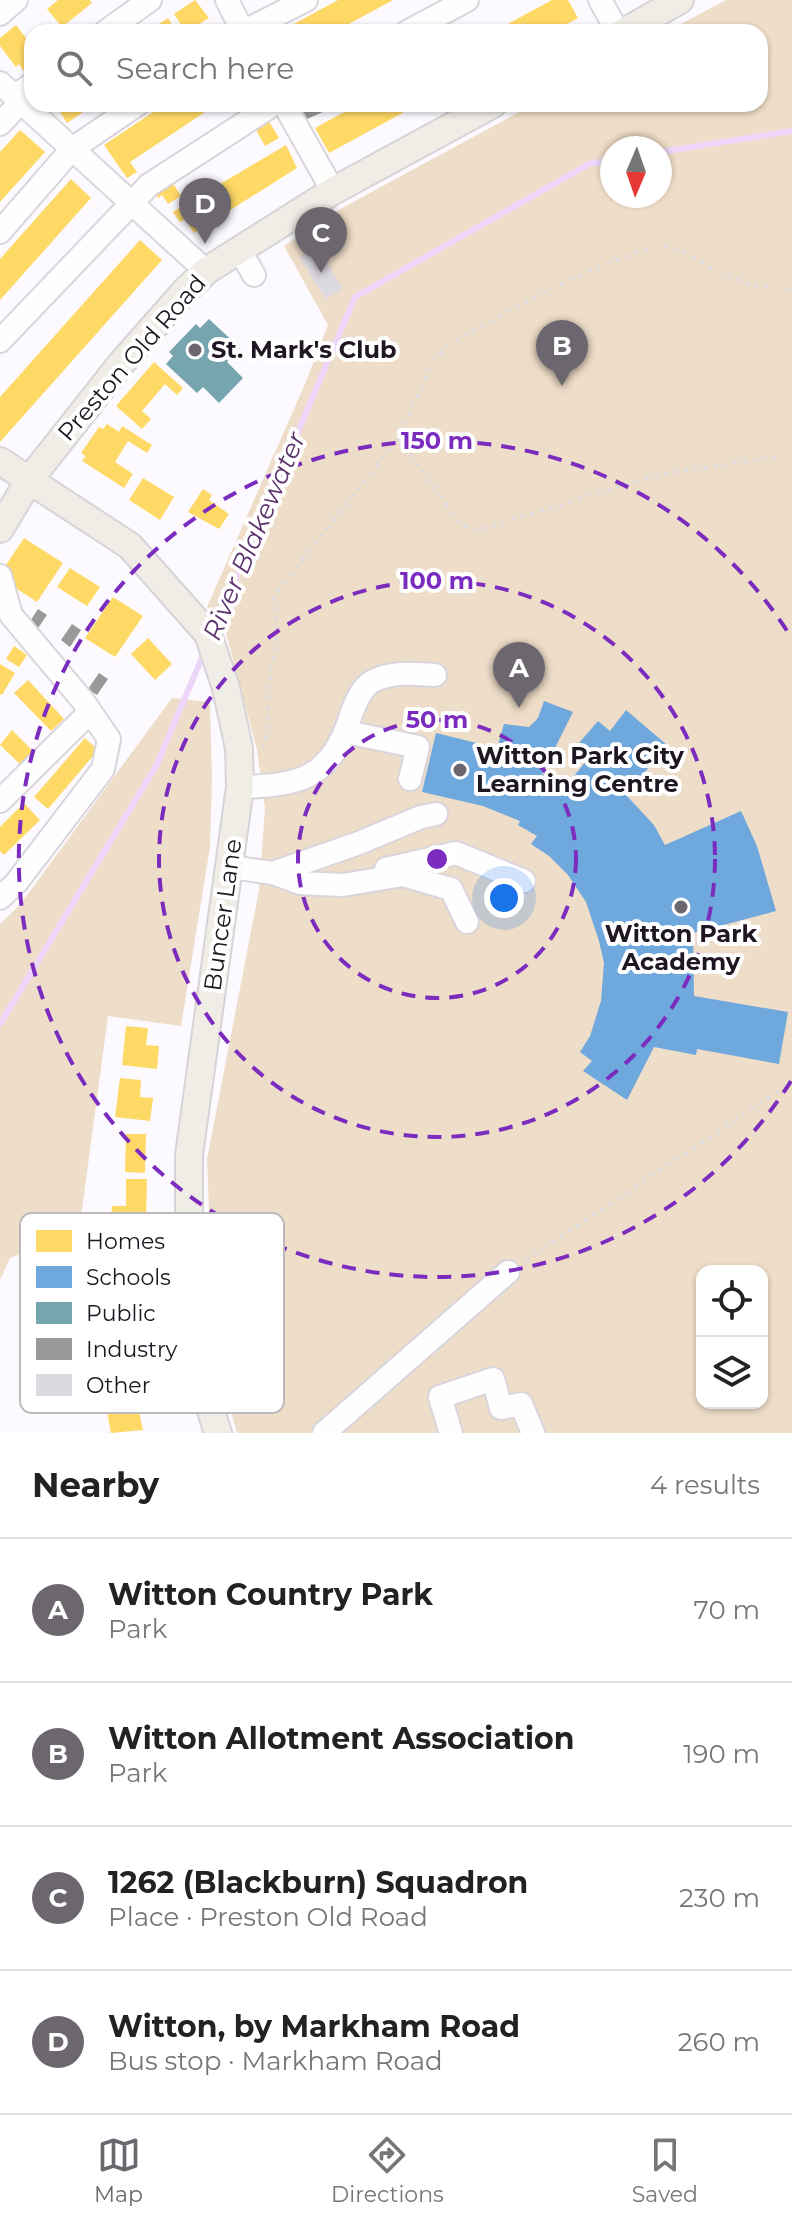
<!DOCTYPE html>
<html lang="en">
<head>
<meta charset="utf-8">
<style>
  :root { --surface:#fff; --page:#f2f2f2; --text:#222; --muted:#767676; --line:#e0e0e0; --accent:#6c666e }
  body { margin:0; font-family:Montserrat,sans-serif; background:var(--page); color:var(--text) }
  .controls { position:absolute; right:24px; bottom:24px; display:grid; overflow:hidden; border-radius:16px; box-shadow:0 2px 6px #0004 }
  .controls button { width:72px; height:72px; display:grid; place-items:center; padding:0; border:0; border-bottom:2px solid var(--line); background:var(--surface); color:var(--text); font:40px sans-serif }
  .compass { position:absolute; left:600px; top:136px; width:72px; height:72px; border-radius:50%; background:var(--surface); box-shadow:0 2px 6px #0004; rotate:182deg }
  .you { position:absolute; left:504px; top:898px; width:28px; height:28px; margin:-20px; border:6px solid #fff; border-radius:50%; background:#1a73e8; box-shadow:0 0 0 12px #1a73e833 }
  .badge { display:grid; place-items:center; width:52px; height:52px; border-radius:50%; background:var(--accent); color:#fff; font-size:26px; font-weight:700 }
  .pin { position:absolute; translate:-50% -66px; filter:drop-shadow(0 2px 4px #0008) }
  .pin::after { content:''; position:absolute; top:42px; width:28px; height:24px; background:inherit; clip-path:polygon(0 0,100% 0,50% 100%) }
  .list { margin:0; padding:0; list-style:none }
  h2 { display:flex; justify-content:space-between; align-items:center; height:104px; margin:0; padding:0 32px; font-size:34px }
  h2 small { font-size:26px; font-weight:400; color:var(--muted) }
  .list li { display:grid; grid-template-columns:52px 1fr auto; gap:24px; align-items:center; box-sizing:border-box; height:144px; padding:0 32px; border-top:2px solid var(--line) }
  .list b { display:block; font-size:30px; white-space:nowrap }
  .list p { margin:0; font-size:26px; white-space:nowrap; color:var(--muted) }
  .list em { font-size:26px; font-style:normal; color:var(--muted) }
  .icon { flex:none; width:44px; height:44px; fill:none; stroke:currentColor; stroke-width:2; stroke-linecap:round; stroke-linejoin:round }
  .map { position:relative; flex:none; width:792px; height:1433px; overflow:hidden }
  .search { position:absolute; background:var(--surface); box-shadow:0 2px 6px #0004; left:24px; right:24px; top:24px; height:88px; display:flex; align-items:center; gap:20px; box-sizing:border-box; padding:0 28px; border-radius:24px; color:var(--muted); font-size:30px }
  .sheet { height:680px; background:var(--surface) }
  nav { display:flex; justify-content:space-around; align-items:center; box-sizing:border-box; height:112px; border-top:2px solid var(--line); background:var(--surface); font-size:22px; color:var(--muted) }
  nav a { display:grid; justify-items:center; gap:4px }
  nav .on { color:var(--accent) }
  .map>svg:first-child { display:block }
  .green { fill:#eeddc8; fill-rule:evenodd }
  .homes { fill:#ffd966 }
  .schools { fill:#6fa8dc }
  .public { fill:#76a5af }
  .industry { fill:#999 }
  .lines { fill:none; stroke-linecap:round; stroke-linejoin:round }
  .stream { stroke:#edd6fa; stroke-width:6 }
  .building { fill:#ddd9e0 }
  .minor-casing { stroke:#d9d5dc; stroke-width:26 }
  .major-casing { stroke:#d6d4d7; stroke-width:30 }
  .path { stroke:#dddbdd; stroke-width:3; stroke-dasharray:4 6; stroke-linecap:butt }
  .minor { stroke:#fffeff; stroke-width:22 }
  .major { stroke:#f0ece6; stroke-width:26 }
  .ring { fill:none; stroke:#7b2cbf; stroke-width:4; stroke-dasharray:14 10 }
  .poi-dot { fill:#6c666e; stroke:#fff; stroke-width:3 }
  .labels { text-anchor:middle; stroke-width:8; stroke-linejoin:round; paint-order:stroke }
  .poi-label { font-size:24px; font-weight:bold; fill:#1e1721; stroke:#fff; text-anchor:start }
  .street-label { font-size:24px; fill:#1e1721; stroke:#fff }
  .water-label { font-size:26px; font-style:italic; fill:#5a326d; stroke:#fff }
  .key { fill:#fff; stroke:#bcb9bc; stroke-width:2 }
  .key-label { font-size:22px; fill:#1e1721 }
  .centre { fill:#7b2cbf; stroke:#fff; stroke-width:4 }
  .ring-label { font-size:24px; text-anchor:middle; font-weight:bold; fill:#7b2cbf; stroke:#fff; stroke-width:8; stroke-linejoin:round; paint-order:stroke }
</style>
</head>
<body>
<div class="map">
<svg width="792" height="1433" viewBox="0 0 792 1433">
  <rect width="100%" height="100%" fill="#fcfafe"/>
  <!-- green -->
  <g class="green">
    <path d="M726,0H792V1433H237L224,1387L213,1314L207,1159L259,890L265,808L257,750L226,633L207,607L305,384L328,325L284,246L342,208L534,104H760V32H666ZM612,148H660V196H612ZM702,1271H762V1403H702Z"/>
    <polygon points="172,698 210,702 212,779 210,847 181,1026 108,1016 79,1232 10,1258 0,1280 0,924 19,906"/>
  </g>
  <!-- homes -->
  <g class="homes">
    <polygon points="58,0 90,0 92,3 62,27 47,9"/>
    <polygon points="195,0 209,18 186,32 174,14"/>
    <polygon points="338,0 393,0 334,32 279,32"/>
    <polygon points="552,0 568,0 578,18 552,32 493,32"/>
    <polygon points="168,18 177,32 147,32"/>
    <polygon points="16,25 32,46 32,74 28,77 19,64 16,67 0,46 0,38"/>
    <polygon points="55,104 95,104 67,123"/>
    <polygon points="165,104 217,104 130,162 137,172 127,178 104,145"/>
    <polygon points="359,104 419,104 329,153 315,128"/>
    <polygon points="267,118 279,138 265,146 254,126"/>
    <polygon points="20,130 45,152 0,202 0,152"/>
    <polygon points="286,145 297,168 194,233 185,219 180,222 173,212"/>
    <polygon points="169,177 181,196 168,204 162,195 158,198 152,188"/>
    <polygon points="71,179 91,198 0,300 0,259"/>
    <polygon points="140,240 162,260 0,442 0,397"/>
    <polygon points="154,362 183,388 177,395 165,384 142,411 151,419 142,429 116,406"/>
    <polygon points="107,424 119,432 122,426 152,445 147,453 128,441 115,462 133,474 124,488 82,461 86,456 81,453 99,427 103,429"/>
    <polygon points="143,478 174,497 160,520 129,500"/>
    <polygon points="203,489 212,495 209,500 229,514 219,529 188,512"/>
    <polygon points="24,538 63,563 37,602 6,582 2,571"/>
    <polygon points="70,568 100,587 87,606 57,587"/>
    <polygon points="113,597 143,616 115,657 85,638"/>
    <polygon points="148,638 172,664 155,680 131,654"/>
    <polygon points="14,646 27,655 19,667 6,659"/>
    <polygon points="0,664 15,673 2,695 0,694"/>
    <polygon points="28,680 64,719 51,731 14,693"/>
    <polygon points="12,730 36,754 23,767 0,745"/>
    <polygon points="85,738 98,750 48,809 34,797"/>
    <polygon points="24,803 40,820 4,855 0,851 0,827"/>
    <polygon points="126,1026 148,1028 146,1045 159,1046 157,1069 122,1065"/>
    <polygon points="120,1078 141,1080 140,1097 153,1098 150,1121 115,1117"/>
    <polygon points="126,1134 146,1134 145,1173 125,1172"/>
    <polygon points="126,1179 147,1179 146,1218 111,1217 112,1206 126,1206"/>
    <polygon points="122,1387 125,1400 136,1398 143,1430 111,1433 103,1391"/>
  </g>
  <!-- schools -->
  <polygon class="schools" points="544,701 573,712 542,774 566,786 586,761 573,750 598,721 610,731 626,710 667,745 626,795 654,825 665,845 741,811 757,846 776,911 693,933 694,996 788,1012 779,1064 697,1049 696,1055 654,1047 627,1100 583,1071 592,1061 580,1052 590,1036 601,1001 604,963 599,941 586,902 568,875 549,856 531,844 537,836 518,825 520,821 483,806 422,792 436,733 497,748 504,724 529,727 538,718"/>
  <!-- public -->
  <polygon class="public" points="209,319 240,348 227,362 243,378 219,403 203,387 197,393 166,364 173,356 169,352 196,324 200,328"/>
  <!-- industry -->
  <g class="industry">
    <polygon points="300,104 321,104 325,111 307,119"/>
    <polygon points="38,609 47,615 36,631 27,626"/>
    <polygon points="72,624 81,630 70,647 61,640"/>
    <polygon points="99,673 108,679 97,695 88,689"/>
  </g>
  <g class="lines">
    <!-- stream -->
    <g class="stream">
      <polyline points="660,152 792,131"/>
      <polyline points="215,628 355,297 589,164 612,160"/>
      <polyline points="0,1024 156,766 204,653"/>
    </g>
  </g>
  <!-- building -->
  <polygon class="building" points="316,246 343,288 326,299 299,257"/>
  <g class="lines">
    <!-- minor casing -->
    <g class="minor-casing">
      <g id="minor">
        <polyline points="227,0 243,32"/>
        <polyline points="600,0 618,32"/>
        <polyline points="0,14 16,0"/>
        <polyline points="105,32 150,0"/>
        <polyline points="243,32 306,0"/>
        <polyline points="407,32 467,0"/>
        <polyline points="0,83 206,271"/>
        <polyline points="15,96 32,84"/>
        <polyline points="284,104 333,191"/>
        <polyline points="0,124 21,102"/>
        <polyline points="0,232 72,149 138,104"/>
        <polyline points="239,249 254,275"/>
        <polyline points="0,341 149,185 274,104"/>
        <polyline points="0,576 11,615 83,701 109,739 103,769 16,883 0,898"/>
        <polyline points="346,732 418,747 410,779"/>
        <path d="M240,787C299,786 331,778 350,718C354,706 361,687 373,681C392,671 414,674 435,675"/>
        <polyline points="0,801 90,712"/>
        <polyline points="231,867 273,873 300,883 343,885 403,875 451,889 467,922"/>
        <polyline points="386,869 456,853 524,881"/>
        <polyline points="273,873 359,843 421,817 436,814"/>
        <polyline points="324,1433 508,1272"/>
        <polyline points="451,1433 440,1397 493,1379 501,1408 521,1404 533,1433"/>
      </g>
    </g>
    <!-- major casing -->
    <g class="major-casing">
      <g id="major">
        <polyline points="624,32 680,0"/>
        <polyline points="0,461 130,546 208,634 226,688 239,748 240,787 189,1155 189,1237 204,1389 218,1433"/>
        <polyline points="0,529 30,479 120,365 186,290 206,271 333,191 493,104"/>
      </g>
    </g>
    <!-- path -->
    <g class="path">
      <polyline points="398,438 460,523 475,531 657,475 780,456"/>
      <path d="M262,748L265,746L272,662L278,632L273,598L398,438L433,361L447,346C488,323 636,235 677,249C691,253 703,264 715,270C743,284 761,288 792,289"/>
      <polyline points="526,1260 792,1082"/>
    </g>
    <!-- minor -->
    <use href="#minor" class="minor"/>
    <!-- major -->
    <use href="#major" class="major"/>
  </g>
  <!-- distance rings -->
  <g class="ring">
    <circle cx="437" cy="859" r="139"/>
    <circle cx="437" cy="859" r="278"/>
    <path d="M791 1081A418 418 0 1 1 791 637"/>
  </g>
  <!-- markers -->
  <g class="poi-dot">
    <circle cx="195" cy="350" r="8"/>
    <circle cx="460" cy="770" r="8"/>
    <circle cx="681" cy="907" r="8"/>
  </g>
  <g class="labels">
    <!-- poi labels -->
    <g class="poi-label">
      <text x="211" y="358">St. Mark's Club</text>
      <text x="476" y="764">Witton Park City<tspan x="476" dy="28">Learning Centre</tspan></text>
      <text x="681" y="942" text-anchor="middle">Witton Park<tspan x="681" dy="28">Academy</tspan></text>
    </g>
    <!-- street labels -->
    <g class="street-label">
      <text transform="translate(132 358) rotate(-49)" y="8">Preston Old Road</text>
      <text transform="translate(223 915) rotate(-82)" y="8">Buncer Lane</text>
    </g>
    <!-- water labels -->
    <g class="water-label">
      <text transform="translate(254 536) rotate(-67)" y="9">River Blakewater</text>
    </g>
  </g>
  <!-- legend -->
  <rect x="20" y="1213" width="264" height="200" rx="12" class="key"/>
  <rect x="36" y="1230" width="36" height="22" fill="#ffd966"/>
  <rect x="36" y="1266" width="36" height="22" fill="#6fa8dc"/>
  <rect x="36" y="1302" width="36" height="22" fill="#76a5af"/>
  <rect x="36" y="1338" width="36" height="22" fill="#999"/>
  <rect x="36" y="1374" width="36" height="22" fill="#ddd9e0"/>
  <g class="key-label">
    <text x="86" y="1249">Homes</text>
    <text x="86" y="1285">Schools</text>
    <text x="86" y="1321">Public</text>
    <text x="86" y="1357">Industry</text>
    <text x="86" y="1393">Other</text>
  </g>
  <circle cx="437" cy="859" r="12" class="centre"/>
  <g class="ring-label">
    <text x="437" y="449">150 m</text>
    <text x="437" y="589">100 m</text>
    <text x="437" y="728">50 m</text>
  </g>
</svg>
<div class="controls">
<button><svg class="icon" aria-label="locate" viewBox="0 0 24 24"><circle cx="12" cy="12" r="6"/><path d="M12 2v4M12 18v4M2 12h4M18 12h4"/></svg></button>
<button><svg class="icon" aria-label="layers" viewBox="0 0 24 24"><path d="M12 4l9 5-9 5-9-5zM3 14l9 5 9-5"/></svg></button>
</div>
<svg class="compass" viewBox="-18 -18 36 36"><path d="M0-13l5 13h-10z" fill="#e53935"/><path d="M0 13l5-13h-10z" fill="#767676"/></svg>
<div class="you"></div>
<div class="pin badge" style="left:519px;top:708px">A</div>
<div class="pin badge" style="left:562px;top:386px">B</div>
<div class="pin badge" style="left:321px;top:273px">C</div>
<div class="pin badge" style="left:205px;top:244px">D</div>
<div class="search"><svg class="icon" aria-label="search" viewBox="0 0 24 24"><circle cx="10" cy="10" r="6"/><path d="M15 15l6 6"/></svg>Search here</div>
</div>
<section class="sheet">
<h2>Nearby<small>4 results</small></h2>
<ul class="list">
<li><span class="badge">A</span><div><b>Witton Country Park</b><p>Park</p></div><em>70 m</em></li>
<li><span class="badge">B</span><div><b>Witton Allotment Association</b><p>Park</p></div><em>190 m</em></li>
<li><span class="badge">C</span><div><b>1262 (Blackburn) Squadron</b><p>Place · Preston Old Road</p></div><em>230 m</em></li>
<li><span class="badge">D</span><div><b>Witton, by Markham Road</b><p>Bus stop · Markham Road</p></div><em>260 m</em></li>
</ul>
</section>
<nav>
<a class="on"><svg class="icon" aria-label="map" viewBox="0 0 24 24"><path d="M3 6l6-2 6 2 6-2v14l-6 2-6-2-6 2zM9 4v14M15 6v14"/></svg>Map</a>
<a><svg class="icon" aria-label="directions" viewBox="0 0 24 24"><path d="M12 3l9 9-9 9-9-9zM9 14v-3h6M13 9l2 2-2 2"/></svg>Directions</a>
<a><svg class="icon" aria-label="saved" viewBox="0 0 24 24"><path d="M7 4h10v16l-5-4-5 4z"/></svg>Saved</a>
</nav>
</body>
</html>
